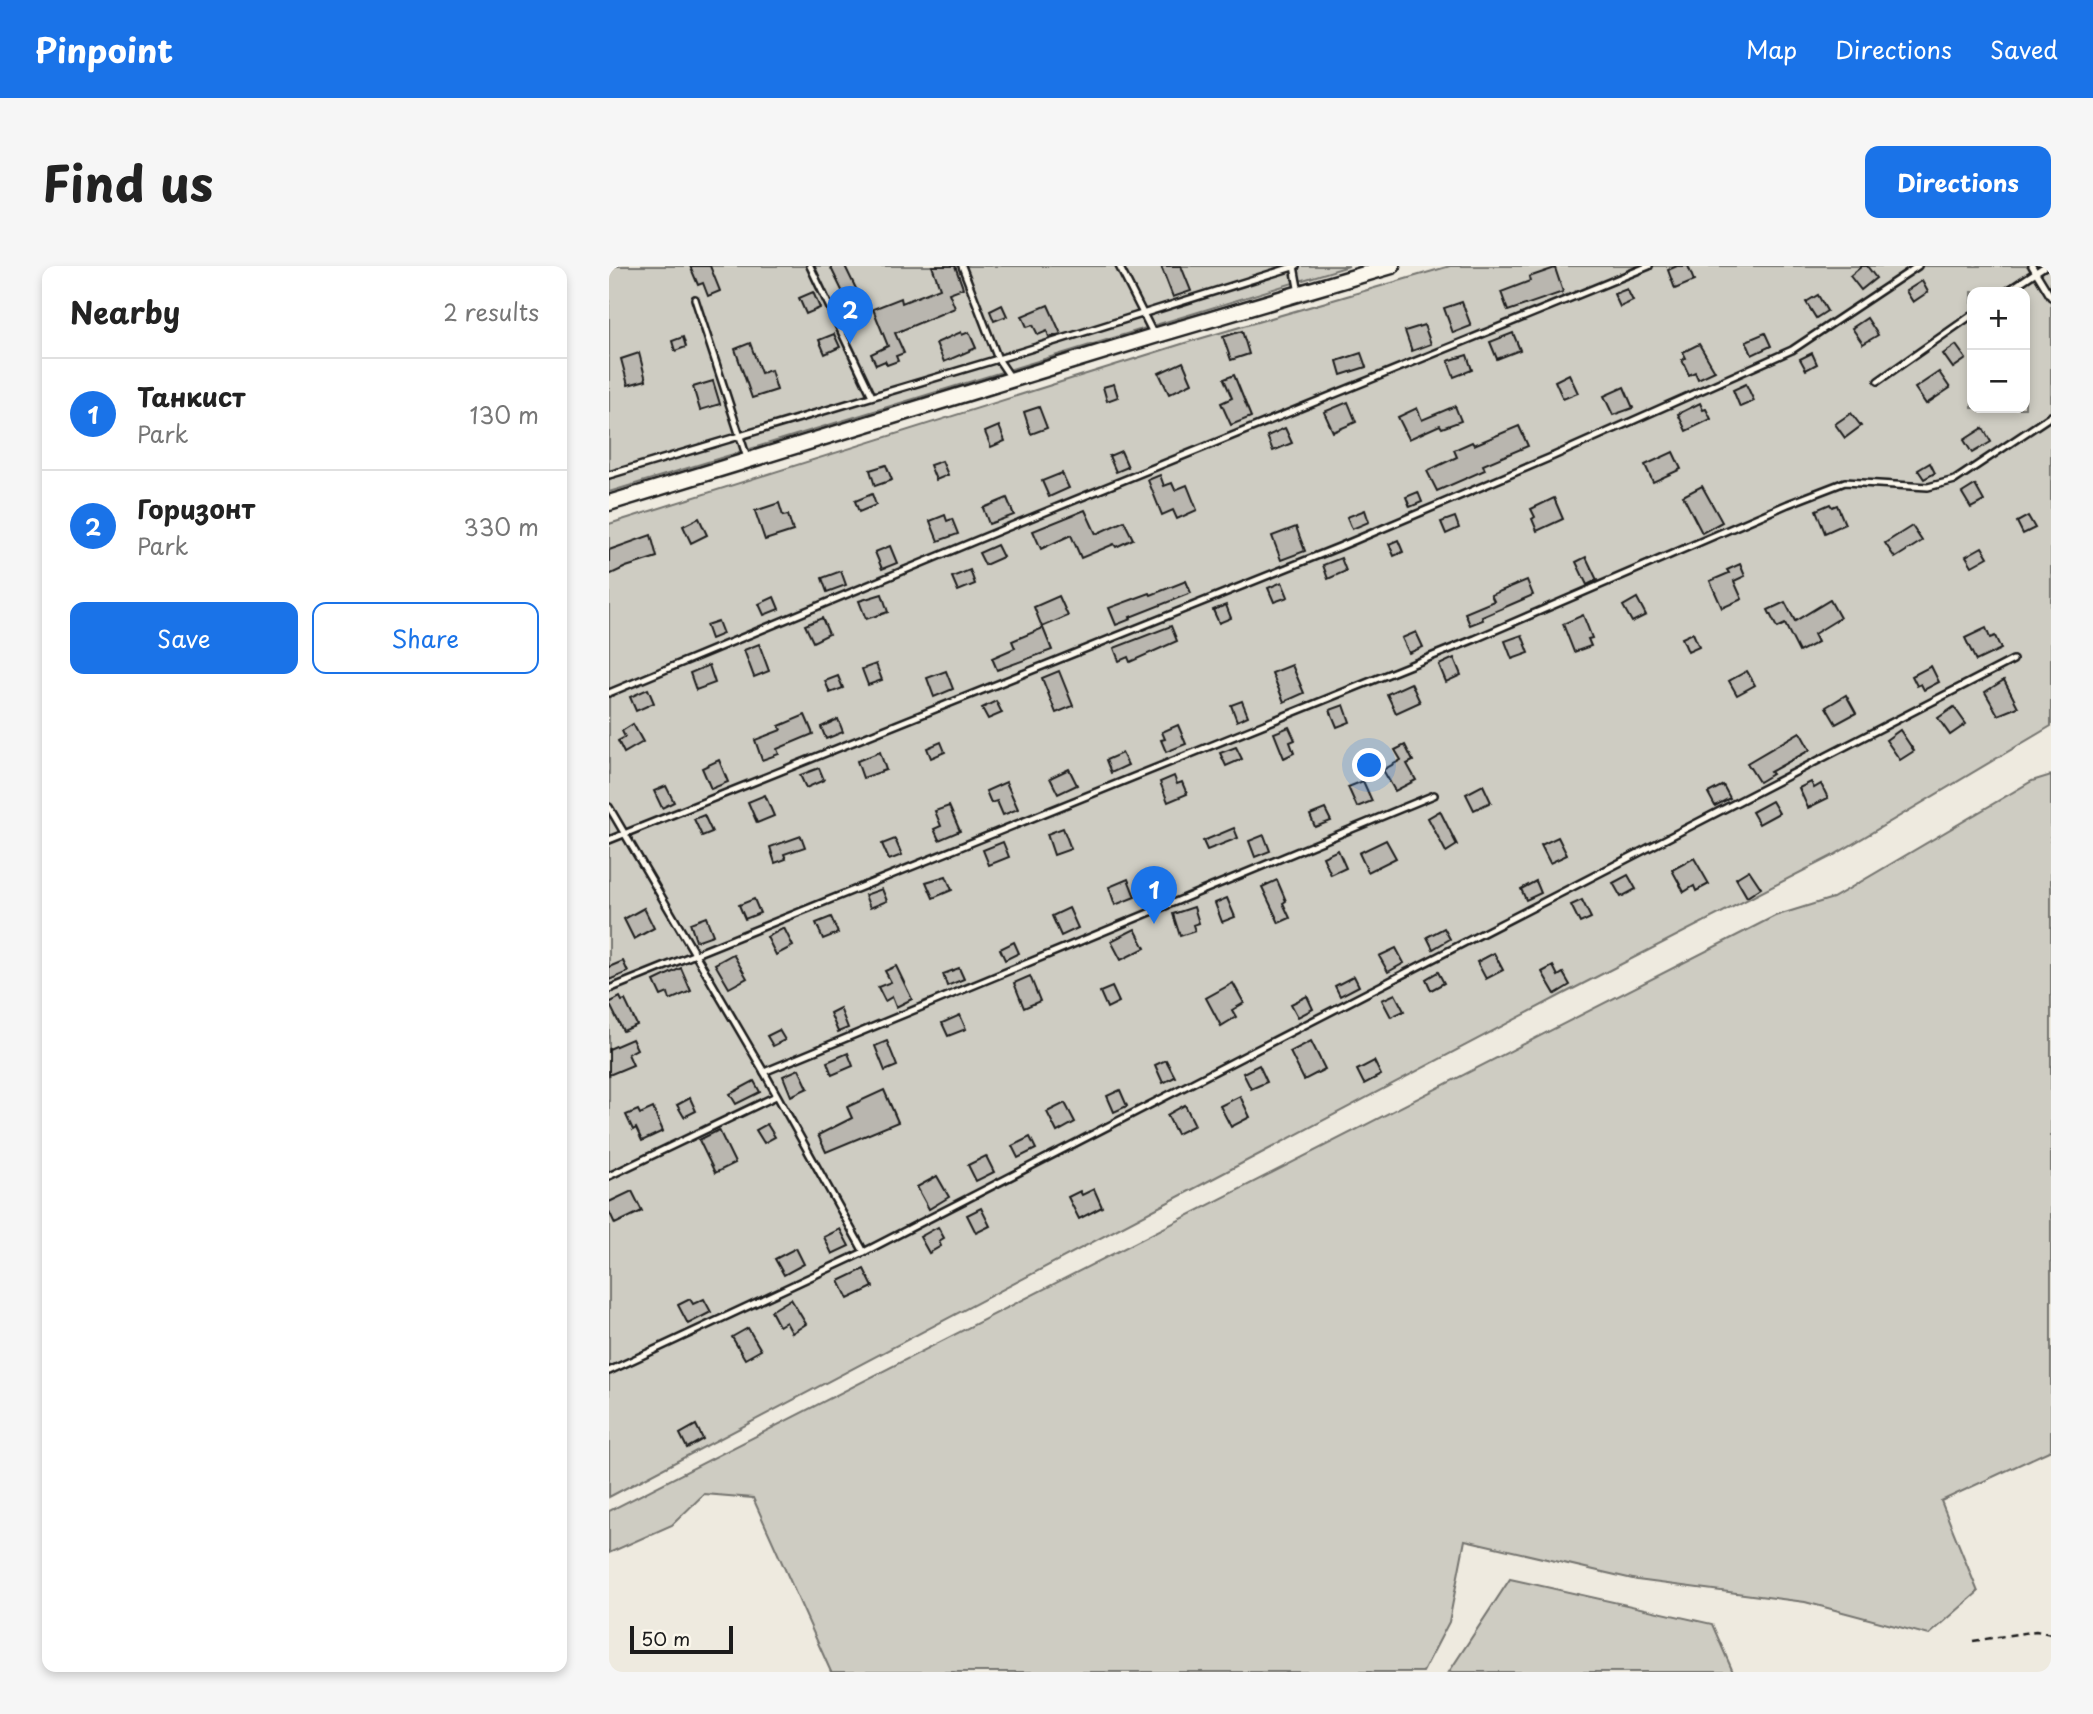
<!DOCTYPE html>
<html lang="en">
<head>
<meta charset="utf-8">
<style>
  :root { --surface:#fff; --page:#f6f6f6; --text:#222; --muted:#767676; --line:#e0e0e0; --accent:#1a73e8 }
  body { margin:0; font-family:"Playpen Sans",sans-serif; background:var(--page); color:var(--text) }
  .controls { position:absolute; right:21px; top:21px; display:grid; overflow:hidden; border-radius:14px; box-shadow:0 4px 10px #0003 }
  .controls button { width:63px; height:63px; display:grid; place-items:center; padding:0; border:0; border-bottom:2px solid var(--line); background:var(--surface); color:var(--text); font:35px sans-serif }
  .scale { position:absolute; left:21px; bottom:18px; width:103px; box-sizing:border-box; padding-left:7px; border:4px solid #1c1c1c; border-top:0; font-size:19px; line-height:24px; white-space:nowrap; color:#1c1c1c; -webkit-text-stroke:5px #fbf7ec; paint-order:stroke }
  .you { position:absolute; left:761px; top:500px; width:24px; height:24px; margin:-18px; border:5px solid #fff; border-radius:50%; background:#1a73e8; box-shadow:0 0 0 10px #1a73e833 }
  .badge { display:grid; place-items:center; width:46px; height:46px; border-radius:50%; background:var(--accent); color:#fff; font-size:23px; font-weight:700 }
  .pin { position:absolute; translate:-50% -58px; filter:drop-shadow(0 2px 4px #0008) }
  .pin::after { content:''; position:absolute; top:37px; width:24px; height:21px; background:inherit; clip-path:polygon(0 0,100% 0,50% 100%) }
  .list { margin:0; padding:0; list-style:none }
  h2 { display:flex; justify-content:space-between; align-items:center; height:91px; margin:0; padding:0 28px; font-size:30px }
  h2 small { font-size:23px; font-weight:400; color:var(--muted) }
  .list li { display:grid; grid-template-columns:46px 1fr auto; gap:21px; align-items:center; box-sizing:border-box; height:112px; padding:0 28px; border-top:2px solid var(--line) }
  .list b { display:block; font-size:26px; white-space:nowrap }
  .list p { margin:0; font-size:23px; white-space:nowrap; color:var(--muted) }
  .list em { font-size:23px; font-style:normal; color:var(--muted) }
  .actions { display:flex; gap:14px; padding:21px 28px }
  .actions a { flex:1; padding:16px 0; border:2px solid var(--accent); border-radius:14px; text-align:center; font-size:24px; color:var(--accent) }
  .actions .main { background:var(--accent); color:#fff }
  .map { position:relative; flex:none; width:1442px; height:1406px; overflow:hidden; border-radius:14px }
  header { display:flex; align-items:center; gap:42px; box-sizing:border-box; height:98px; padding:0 35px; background:var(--accent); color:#fff }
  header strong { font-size:33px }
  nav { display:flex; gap:38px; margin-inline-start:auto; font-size:24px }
  .intro { display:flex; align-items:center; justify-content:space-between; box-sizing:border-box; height:168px; padding:0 42px }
  h1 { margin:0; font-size:49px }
  .button { padding:18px 32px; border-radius:14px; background:var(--accent); color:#fff; font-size:24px; font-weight:700 }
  main { display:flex; gap:42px; padding:0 42px }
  aside { flex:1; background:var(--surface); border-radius:14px; box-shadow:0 4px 10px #0003 }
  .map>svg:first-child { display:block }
  .green { fill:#ceccc2; stroke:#75746f; stroke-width:2; fill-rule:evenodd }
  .building { fill:#b9b6af; stroke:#1c1c1c; stroke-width:2 }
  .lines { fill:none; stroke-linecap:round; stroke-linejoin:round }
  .service-casing { stroke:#1c1c1c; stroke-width:10 }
  .tertiary-casing { stroke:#1c1c1c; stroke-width:19 }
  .path { stroke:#1c1c1c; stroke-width:2.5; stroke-dasharray:7 5; stroke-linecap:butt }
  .service { stroke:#fbf7ec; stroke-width:5 }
  .tertiary { stroke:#fbf7ec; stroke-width:14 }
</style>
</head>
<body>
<header>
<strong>Pinpoint</strong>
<nav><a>Map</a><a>Directions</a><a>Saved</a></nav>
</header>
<div class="intro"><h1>Find us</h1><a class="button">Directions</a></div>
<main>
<aside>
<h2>Nearby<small>2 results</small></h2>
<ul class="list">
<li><span class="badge">1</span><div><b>Танкист</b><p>Park</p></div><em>130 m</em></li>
<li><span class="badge">2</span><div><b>Горизонт</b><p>Park</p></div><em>330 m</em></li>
</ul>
<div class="actions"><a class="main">Save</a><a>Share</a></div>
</aside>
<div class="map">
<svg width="1442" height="1406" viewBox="0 0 1442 1406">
  <rect width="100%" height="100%" fill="#eeeadf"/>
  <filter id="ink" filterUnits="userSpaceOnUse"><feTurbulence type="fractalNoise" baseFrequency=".0143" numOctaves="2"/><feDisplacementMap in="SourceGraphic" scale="14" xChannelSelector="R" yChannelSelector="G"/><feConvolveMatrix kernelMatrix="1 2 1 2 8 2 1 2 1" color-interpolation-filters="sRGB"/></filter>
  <g filter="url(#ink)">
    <!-- green -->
    <g class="green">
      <polygon points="0,0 740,0 0,226"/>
      <path d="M841,0H1442V460L1225,589L956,727L0,1231V258L576,77ZM1363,26H1416V142H1363Z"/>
      <polygon points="1442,509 1442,1184 1332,1235 1369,1326 1320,1369 1196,1336 1028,1314 856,1274 840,1356 814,1406 222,1406 144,1232 95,1228 63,1259 0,1287 0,1245 1166,650 1224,632 1423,515"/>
      <polygon points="901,1313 1103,1358 1124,1406 840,1406"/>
    </g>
    <!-- building -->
    <g class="building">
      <polygon points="81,0 101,0 111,25 99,30 94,17 89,19"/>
      <polygon points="221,0 236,0 253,35 241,41"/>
      <polygon points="323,0 346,0 354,22 340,27 346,42 286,67 295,87 287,90 289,95 278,99 276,95 267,99 262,88 279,80 264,43 292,32 293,37 331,22"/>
      <polygon points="552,0 572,0 582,25 564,31"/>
      <polygon points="1068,0 1079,0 1085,15 1066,23 1059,4"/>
      <polygon points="1253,0 1258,0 1267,12 1252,24 1241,10"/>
      <polygon points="946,2 954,26 899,45 892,26 921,15 920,11"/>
      <polygon points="1313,15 1319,26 1304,36 1297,25"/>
      <polygon points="1018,23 1024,35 1011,41 1005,28"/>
      <polygon points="204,26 211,42 197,48 190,32"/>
      <polygon points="1209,29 1218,45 1207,52 1197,36"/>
      <polygon points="853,36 862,60 844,67 835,42"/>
      <polygon points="393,39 398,50 385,55 381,45"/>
      <polygon points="439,39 452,68 440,71 438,65 429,69 424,59 418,61 413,50"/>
      <polygon points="1258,52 1269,69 1254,78 1243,62"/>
      <polygon points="815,59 822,78 803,85 796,65"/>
      <polygon points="633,65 640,88 622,94 614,71"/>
      <polygon points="352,66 353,69 360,66 367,82 335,96 327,77"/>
      <polygon points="904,67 911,84 888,93 881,76"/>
      <polygon points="1156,67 1162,80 1143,89 1137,75"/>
      <polygon points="225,68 231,81 216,88 210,74"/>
      <polygon points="74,71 77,81 66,85 63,75"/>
      <polygon points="141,77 152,107 162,104 168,124 143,132 126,83"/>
      <polygon points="1090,78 1106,105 1089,113 1086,106 1080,109 1073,94 1077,92 1074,86"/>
      <polygon points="1347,79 1357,93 1344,102 1334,88"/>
      <polygon points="30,87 37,114 19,119 12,93"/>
      <polygon points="752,87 757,101 732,109 728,95"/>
      <polygon points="1203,87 1208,98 1197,104 1191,93"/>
      <polygon points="858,89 863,104 845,111 839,95"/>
      <polygon points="574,96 583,117 560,128 550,107"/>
      <polygon points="1330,106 1341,122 1317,138 1306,122"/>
      <polygon points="960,108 969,127 954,133 946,115"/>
      <polygon points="625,109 642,151 622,159 612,137 623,132 615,113"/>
      <polygon points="104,115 111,138 91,144 84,121"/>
      <polygon points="505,118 509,131 498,135 494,121"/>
      <polygon points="1137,118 1145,135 1131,141 1124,124"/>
      <polygon points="1015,121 1024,142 1004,149 995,130"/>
      <polygon points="739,136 747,156 724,166 715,146"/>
      <polygon points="1091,137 1094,144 1097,143 1102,153 1077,165 1069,148"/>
      <polygon points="846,140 852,155 833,162 831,159 800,173 789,151 808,142 813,154"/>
      <polygon points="430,141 438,162 422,168 415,146"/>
      <polygon points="1242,147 1252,160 1236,172 1226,158"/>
      <polygon points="390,160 396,175 382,181 376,166"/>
      <polygon points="910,160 919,180 874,199 876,204 828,225 818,205 848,191 845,184 863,176 865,179"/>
      <polygon points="676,162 683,177 664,185 658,170"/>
      <polygon points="1374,162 1382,176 1363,187 1355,174"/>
      <polygon points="512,185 519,201 507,206 500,190"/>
      <polygon points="1064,186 1072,203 1044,216 1036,199"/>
      <polygon points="333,195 339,209 327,214 321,199"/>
      <polygon points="1321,197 1326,207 1315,213 1309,204"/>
      <polygon points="277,199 283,214 266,220 261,204"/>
      <polygon points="453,207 460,222 440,231 433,215"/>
      <polygon points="551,209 555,220 563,217 566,224 578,219 588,244 568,253 564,244 553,249 539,214"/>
      <polygon points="1366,219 1375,235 1362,242 1353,227"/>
      <polygon points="1093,220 1113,256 1093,267 1074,230"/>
      <polygon points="809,226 813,236 801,241 797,231"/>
      <polygon points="263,228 267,239 250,246 246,235"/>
      <polygon points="398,232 405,249 380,258 374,242"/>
      <polygon points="945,232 954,253 928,265 923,253 926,251 922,243"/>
      <polygon points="170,237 174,250 179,249 184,265 156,274 146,245"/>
      <polygon points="1221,238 1223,241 1228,239 1236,258 1216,267 1207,244"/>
      <polygon points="476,244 487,268 515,255 524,273 507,281 505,278 472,292 462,269 432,283 424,265"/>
      <polygon points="756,244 760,256 743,263 738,251"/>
      <polygon points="336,249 338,255 343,253 349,268 329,275 321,255"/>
      <polygon points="1419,250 1426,262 1414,268 1408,256"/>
      <polygon points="846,251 850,262 837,268 832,256"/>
      <polygon points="90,252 98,269 82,277 74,260"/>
      <polygon points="1303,260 1313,275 1286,292 1276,277"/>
      <polygon points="687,261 696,285 672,294 663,270"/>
      <polygon points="42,269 48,291 17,301 0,309 0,284"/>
      <polygon points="789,274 794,286 785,290 780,278"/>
      <polygon points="388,279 394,291 376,299 370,287"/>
      <polygon points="281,280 288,297 273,303 266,286"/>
      <polygon points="1373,281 1379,291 1363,300 1357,290"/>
      <polygon points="977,291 988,314 978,319 967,296"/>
      <polygon points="732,292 737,305 719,313 714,299"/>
      <polygon points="1131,298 1136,310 1125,315 1133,333 1113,342 1101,315 1120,307 1118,304"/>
      <polygon points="361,304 366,318 349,325 343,311"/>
      <polygon points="232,305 237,319 218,326 213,312"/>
      <polygon points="918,314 924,329 873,351 874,354 861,359 856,347 885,335 882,329"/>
      <polygon points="577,315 582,327 521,351 522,353 507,359 500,342 541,327 542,329"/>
      <polygon points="673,316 679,331 665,336 659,322"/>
      <polygon points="273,328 279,346 257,353 250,335"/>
      <polygon points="450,330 459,350 433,361 425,341"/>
      <polygon points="165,331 170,343 155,349 150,338"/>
      <polygon points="1028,332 1037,349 1023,356 1014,340"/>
      <polygon points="1221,334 1231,352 1205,368 1209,376 1190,386 1176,358 1168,362 1159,344 1176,336 1186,355"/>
      <polygon points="617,339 622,352 610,357 604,344"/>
      <polygon points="974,349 983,372 979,373 982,380 965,386 954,358"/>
      <polygon points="213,352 220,368 204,376 196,359"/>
      <polygon points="109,355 114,368 102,373 97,359"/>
      <polygon points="562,360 568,375 521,396 519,391 510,395 505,382"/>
      <polygon points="434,362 443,384 388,404 383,392 406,382 403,375"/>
      <polygon points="1377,362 1381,372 1386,370 1392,383 1367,395 1356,372"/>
      <polygon points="807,366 814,381 800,387 793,372"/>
      <polygon points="1084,367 1090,381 1079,386 1073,372"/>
      <polygon points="913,369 920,387 903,393 896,375"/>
      <polygon points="150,378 160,405 145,411 135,384"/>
      <polygon points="845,392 852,409 837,416 830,399"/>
      <polygon points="267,398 273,414 259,419 253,403"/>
      <polygon points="100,399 106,417 87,424 81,407"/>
      <polygon points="683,399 695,427 675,436 663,407"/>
      <polygon points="1322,400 1330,416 1315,424 1312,418 1308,420 1303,410"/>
      <polygon points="337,405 344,423 325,431 318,412"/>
      <polygon points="450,405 464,440 447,447 433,412"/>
      <polygon points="1138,405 1146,419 1128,429 1120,415"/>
      <polygon points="229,410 234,422 221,427 216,415"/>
      <polygon points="1395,414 1409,441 1389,449 1376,426"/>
      <polygon points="802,417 811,436 787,447 778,428"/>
      <polygon points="39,423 45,437 27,445 21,431"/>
      <polygon points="1237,429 1247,447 1227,458 1217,441"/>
      <polygon points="387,435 393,447 379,453 373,442"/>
      <polygon points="633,435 639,450 628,455 622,439"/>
      <polygon points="735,439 741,456 728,461 721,444"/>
      <polygon points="1345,441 1357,458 1341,469 1329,452"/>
      <polygon points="196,449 204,468 168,483 170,488 153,494 146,474 172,464 170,460"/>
      <polygon points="229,453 234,466 217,473 212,461"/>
      <polygon points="24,458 34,476 15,487 9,475 16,471 13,465"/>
      <polygon points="569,459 577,478 557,486 552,474 556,473 553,466"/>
      <polygon points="680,461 686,474 681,476 685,487 675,492 665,467"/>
      <polygon points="1291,464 1305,485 1291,494 1277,474"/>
      <polygon points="1191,466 1201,484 1161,506 1163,508 1150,516 1138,497"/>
      <polygon points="332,476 336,486 322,492 318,482"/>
      <polygon points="796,479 804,495 798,498 807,514 786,525 774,504 792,494 786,484"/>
      <polygon points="627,481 633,493 617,500 611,487"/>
      <polygon points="271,486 277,504 254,512 248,495"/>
      <polygon points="513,487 519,499 502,507 497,494"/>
      <polygon points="110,494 119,516 102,523 93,502"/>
      <polygon points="210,502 215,514 197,522 191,509"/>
      <polygon points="460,503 468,519 449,528 441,512"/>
      <polygon points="565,510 568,518 573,516 578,528 559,536 551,516"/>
      <polygon points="754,515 763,535 748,541 739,521"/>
      <polygon points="397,516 409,543 394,549 388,535 382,537 377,525"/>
      <polygon points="1202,516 1205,522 1212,518 1219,532 1199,542 1190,522"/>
      <polygon points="874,519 882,536 865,544 857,528"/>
      <polygon points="1114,519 1121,532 1106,540 1099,527"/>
      <polygon points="57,520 65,536 53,542 45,525"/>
      <polygon points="156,529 165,550 148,557 139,536"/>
      <polygon points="1163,535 1170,547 1150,558 1143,546"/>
      <polygon points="340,540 351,565 330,574 325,563 332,560 326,545"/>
      <polygon points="716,543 722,555 706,561 701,549"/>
      <polygon points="831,545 848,579 837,586 819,552"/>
      <polygon points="95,549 103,566 93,570 85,553"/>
      <polygon points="454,562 462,583 445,589 438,568"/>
      <polygon points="625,562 629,572 598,584 594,575"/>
      <polygon points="655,569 661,585 646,591 640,575"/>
      <polygon points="192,570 196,581 175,588 177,593 166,597 161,581"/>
      <polygon points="949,571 958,589 941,597 932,579"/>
      <polygon points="286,573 293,589 280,594 273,578"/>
      <polygon points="777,574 787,592 759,606 750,587"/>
      <polygon points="394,576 400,591 380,599 374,584"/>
      <polygon points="729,584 737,602 722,609 714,591"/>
      <polygon points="1085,592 1100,618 1087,625 1085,620 1075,626 1063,604"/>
      <polygon points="1140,604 1152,622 1138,631 1127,612"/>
      <polygon points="1019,609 1027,623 1012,631 1004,617"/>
      <polygon points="337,610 343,624 324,632 317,616"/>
      <polygon points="519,613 526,631 506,639 500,621"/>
      <polygon points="668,614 677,635 674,637 681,652 670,657 653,621"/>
      <polygon points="927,615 932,627 917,634 912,623"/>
      <polygon points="273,623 278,635 261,642 256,629"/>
      <polygon points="618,632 626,651 613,656 606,637"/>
      <polygon points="145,633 151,647 136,653 130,639"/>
      <polygon points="973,634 982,652 971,657 962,639"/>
      <polygon points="585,641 590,657 584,659 586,665 571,670 564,648"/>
      <polygon points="35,642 45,662 25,673 15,653"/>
      <polygon points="460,642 469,662 452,670 443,650"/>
      <polygon points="97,651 104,669 87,675 81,657"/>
      <polygon points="222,651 229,667 214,673 207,657"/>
      <polygon points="175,662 184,680 167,689 158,671"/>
      <polygon points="835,662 841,673 824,683 818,671"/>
      <polygon points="526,663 536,682 512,694 502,675"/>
      <polygon points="405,676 410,687 396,694 391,683"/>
      <polygon points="787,682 795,697 779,706 770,690"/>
      <polygon points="885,687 894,704 877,713 868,696"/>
      <polygon points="124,688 138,712 120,722 106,698"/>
      <polygon points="14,695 19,706 0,714 0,701"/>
      <polygon points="287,700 303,733 287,741 283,731 276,735 269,721 282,716 276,705"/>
      <polygon points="944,700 949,710 954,707 961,719 946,728 933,706"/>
      <polygon points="72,702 82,725 61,734 59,727 52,730 45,715"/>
      <polygon points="350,702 355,713 338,720 334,708"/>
      <polygon points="829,706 835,717 822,724 817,713"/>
      <polygon points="421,710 431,735 415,742 405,717"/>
      <polygon points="745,710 750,720 731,730 726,720"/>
      <polygon points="624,717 635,737 623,744 627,751 612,760 597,732"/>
      <polygon points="503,721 510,736 498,742 491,726"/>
      <polygon points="786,728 795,745 782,751 773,734"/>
      <polygon points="698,730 704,743 689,751 682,738"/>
      <polygon points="11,731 13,735 16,734 28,759 14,765 0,737"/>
      <polygon points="231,742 239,762 229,766 221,747"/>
      <polygon points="351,749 357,763 339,770 333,757"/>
      <polygon points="170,764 176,774 164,780 158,770"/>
      <polygon points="23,773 28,783 19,788 24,799 0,809 0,783"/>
      <polygon points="278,775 288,800 276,805 266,780"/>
      <polygon points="702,775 716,803 695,814 681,786"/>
      <polygon points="239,787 244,800 223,809 218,796"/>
      <polygon points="557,794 566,811 554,817 546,799"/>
      <polygon points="765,795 772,809 755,818 748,804"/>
      <polygon points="650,799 658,816 642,823 634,807"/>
      <polygon points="190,803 199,822 182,830 174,810"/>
      <polygon points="145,815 151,826 127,838 121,828"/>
      <polygon points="275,824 289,856 217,886 209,869 243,852 238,841"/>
      <polygon points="511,824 518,840 505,846 498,830"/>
      <polygon points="631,830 641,851 622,861 611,840"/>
      <polygon points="81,832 87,845 75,851 68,839"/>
      <polygon points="456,837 466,856 448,866 438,846"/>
      <polygon points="576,839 586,859 568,868 558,849"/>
      <polygon points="44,842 54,865 33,875 27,862 24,864 17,849 29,844 31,848"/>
      <polygon points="158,858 166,871 155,877 147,864"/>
      <polygon points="110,864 126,897 106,907 90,874"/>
      <polygon points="421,871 427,883 409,892 403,880"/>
      <polygon points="377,890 385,906 367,915 359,899"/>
      <polygon points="328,910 340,931 320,943 308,921"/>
      <polygon points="485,923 493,941 470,953 459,931 471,925 473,929"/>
      <polygon points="23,925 33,945 6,958 0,945 0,936"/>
      <polygon points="372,942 381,960 367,967 358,949"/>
      <polygon points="329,961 335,972 330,975 332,980 320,987 311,971"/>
      <polygon points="231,963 240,980 223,988 215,971"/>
      <polygon points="187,982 195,998 175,1009 166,993"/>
      <polygon points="255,1003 264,1021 239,1033 230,1015"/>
      <polygon points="81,1033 84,1038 95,1033 102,1046 79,1058 69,1039"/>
      <polygon points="182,1033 197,1058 183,1067 177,1056 170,1060 162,1045"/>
      <polygon points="139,1062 152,1084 136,1093 123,1071"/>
      <polygon points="87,1159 94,1173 78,1182 71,1168"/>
    </g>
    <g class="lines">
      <!-- service casing -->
      <g class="service-casing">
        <g id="service">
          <polyline points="201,0 263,130"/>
          <polyline points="353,0 389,93 402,112"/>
          <polyline points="510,0 545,69"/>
          <polyline points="685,0 690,27"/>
          <polyline points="1423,0 1442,31"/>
          <polyline points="1397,26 1436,0"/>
          <polyline points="86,33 138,192"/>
          <polyline points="1269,115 1363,49"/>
          <polyline points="0,209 389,93 687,0"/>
          <polyline points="0,427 397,262 1040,0"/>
          <polyline points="0,541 155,806 255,986"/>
          <polyline points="0,574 730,281 940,192 1183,84 1309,0"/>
          <polyline points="0,723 866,373 1179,238 1236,216 1319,221 1346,214 1442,150"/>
          <polyline points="155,806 825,529"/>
          <polyline points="0,910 167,830"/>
          <polyline points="0,1105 255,986 1404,394"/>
        </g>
      </g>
      <!-- tertiary casing -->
      <g class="tertiary-casing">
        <polyline id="tertiary" points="0,237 545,70 783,0"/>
      </g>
      <!-- path -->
      <polyline class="path" points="1364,1375 1427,1365 1442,1368"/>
      <!-- service -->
      <use href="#service" class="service"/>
      <!-- tertiary -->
      <use href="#tertiary" class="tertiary"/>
    </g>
  </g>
</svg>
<div class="controls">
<button>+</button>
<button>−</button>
</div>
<div class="scale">50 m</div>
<div class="you"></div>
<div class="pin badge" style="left:545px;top:658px">1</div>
<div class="pin badge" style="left:241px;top:78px">2</div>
</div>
</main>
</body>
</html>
